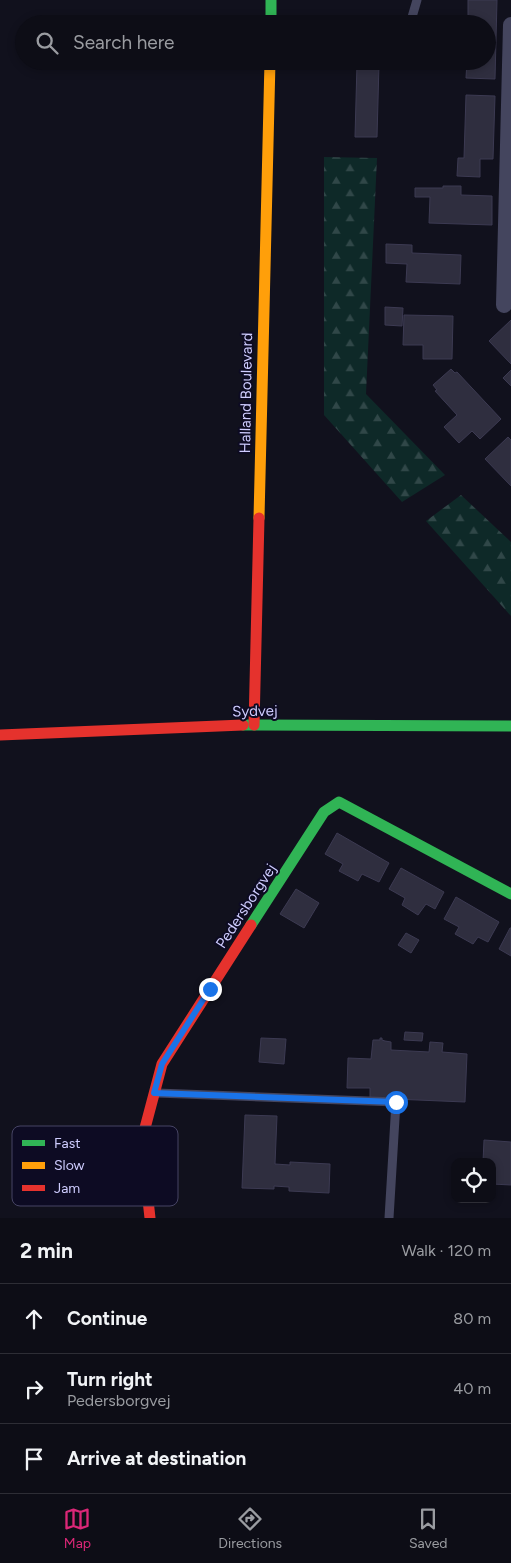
<!DOCTYPE html>
<html lang="en">
<head>
<meta charset="utf-8">
<style>
  :root { --surface:#0d0d16; --page:#16161f; --text:#f1f3f6; --muted:#9a9ca1; --line:#2d2d35; --accent:#db2777 }
  body { margin:0; font-family:Figtree,sans-serif; background:var(--page); color:var(--text) }
  .controls { position:absolute; right:15px; bottom:15px; display:grid; overflow:hidden; border-radius:10px; box-shadow:0 2px 8px #0003 }
  .controls button { width:45px; height:45px; display:grid; place-items:center; padding:0; border:0; border-bottom:1px solid var(--line); background:var(--surface); color:var(--text); font:25px sans-serif }
  .stop { position:absolute; width:15px; height:15px; margin:-11px; border:4px solid #1a73e8; border-radius:50%; background:#fff }
  .stop.end { background:#1a73e8; border-color:#fff; box-shadow:0 1px 5px #0008 }
  .list { margin:0; padding:0; list-style:none }
  h2 { display:flex; justify-content:space-between; align-items:center; height:65px; margin:0; padding:0 20px; font-size:21px }
  h2 small { font-size:16px; font-weight:400; color:var(--muted) }
  .list li { display:grid; grid-template-columns:32px 1fr auto; gap:15px; align-items:center; box-sizing:border-box; height:70px; padding:0 20px; border-top:1px solid var(--line) }
  .list b { display:block; font-size:19px; white-space:nowrap }
  .list p { margin:0; font-size:16px; white-space:nowrap; color:var(--muted) }
  .list em { font-size:16px; font-style:normal; color:var(--muted) }
  .icon { flex:none; width:28px; height:28px; fill:none; stroke:currentColor; stroke-width:2; stroke-linecap:round; stroke-linejoin:round }
  .map { position:relative; flex:none; width:511px; height:1218px; overflow:hidden }
  .search { position:absolute; background:var(--surface); box-shadow:0 2px 8px #0003; left:15px; right:15px; top:15px; height:55px; display:flex; align-items:center; gap:12px; box-sizing:border-box; padding:0 18px; border-radius:28px; color:var(--muted); font-size:19px }
  .sheet { height:275px; background:var(--surface) }
  nav { display:flex; justify-content:space-around; align-items:center; box-sizing:border-box; height:70px; border-top:1px solid var(--line); background:var(--surface); font-size:14px; color:var(--muted) }
  nav a { display:grid; justify-items:center; gap:2px }
  nav .on { color:var(--accent) }
  .map>svg:first-child { display:block }
  .forest { fill:url(#forest-firs) }
  .building { fill:#2f2e3f; stroke:#3c3a52 }
  .lines { fill:none; stroke-linecap:round; stroke-linejoin:round }
  .lane { stroke:#44455e; stroke-width:9 }
  .street { stroke:#44455e; stroke-width:16 }
  .fast { stroke:#30b455; stroke-width:11 }
  .slow { stroke:#ff9f0a; stroke-width:11 }
  .jam { stroke:#e5322d; stroke-width:11 }
  .route { stroke:#1a73e8; stroke-width:6 }
  .labels { text-anchor:middle; stroke-width:4; stroke-linejoin:round; paint-order:stroke }
  .street-label { font-size:15px; fill:#cfcdff; stroke:#0d0b23 }
  .key { fill:#0d0b23; stroke:#474565; stroke-width:1 }
  .key-label { font-size:14px; fill:#cfcdff }
</style>
</head>
<body>
<div class="map">
<svg width="511" height="1218" viewBox="0 0 511 1218">
  <defs>
    <pattern id="forest-firs" width="22" height="20" patternUnits="userSpaceOnUse" patternTransform="scale(1.25)"><rect width="22" height="20" fill="#0e2928"/><path d="M5 1l3.5 6h-7zM16 11l3.5 6h-7z" fill="#304748"/></pattern>
  </defs>
  <rect width="100%" height="100%" fill="#11111d"/>
  <!-- forest -->
  <g class="forest">
    <polygon points="324,157 377,158 366,394 445,475 402,502 324,415"/>
    <polygon points="461,495 511,542 511,616 426,521"/>
  </g>
  <!-- building -->
  <g class="building">
    <polygon points="468,0 497,0 495,79 466,78 467,61 487,61 487,24 468,24"/>
    <polygon points="357,64 379,64 377,137 355,137"/>
    <polygon points="466,95 495,96 493,159 480,159 480,177 457,176 458,158 464,158"/>
    <polygon points="443,186 461,186 461,195 492,196 492,225 429,223 430,197 415,197 415,188 443,188"/>
    <polygon points="386,244 412,245 412,253 461,255 460,284 406,282 407,264 386,263"/>
    <polygon points="385,307 403,308 402,326 385,325"/>
    <polygon points="404,315 453,316 452,359 423,359 423,345 403,345"/>
    <polygon points="511,320 511,364 489,341"/>
    <polygon points="451,369 455,373 457,372 501,419 480,439 472,431 459,443 444,427 457,415 435,391 437,390 433,385"/>
    <polygon points="511,370 511,386 503,378"/>
    <polygon points="508,437 511,440 511,486 485,459"/>
    <polygon points="337,833 389,863 379,882 362,874 358,881 339,871 343,864 325,854"/>
    <polygon points="401,868 444,892 435,909 426,904 418,915 402,905 405,898 389,889"/>
    <polygon points="296,889 319,903 304,928 280,914"/>
    <polygon points="456,897 499,922 488,942 478,937 473,944 455,934 459,927 444,919"/>
    <polygon points="510,928 511,928 511,956 499,949"/>
    <polygon points="406,933 419,940 411,953 398,945"/>
    <polygon points="405,1032 423,1033 422,1041 404,1040"/>
    <polygon points="261,1038 286,1039 284,1064 259,1062"/>
    <polygon points="380,1038 382,1038 382,1040 385,1041 391,1042 391,1050 429,1052 430,1042 443,1043 442,1052 467,1054 465,1102 370,1098 370,1088 347,1088 348,1058 371,1059 373,1040 380,1040"/>
    <polygon points="245,1115 277,1116 275,1164 290,1165 290,1162 330,1164 329,1193 289,1191 289,1187 274,1186 274,1189 242,1188"/>
    <polygon points="484,1140 511,1142 511,1185 492,1184 492,1162 483,1162"/>
  </g>
  <g class="lines">
    <!-- lane -->
    <g class="lane">
      <polyline points="410,24 417,0"/>
      <polyline points="157,1093 396,1102 389,1218"/>
    </g>
    <!-- street -->
    <polyline class="street" points="504,305 511,25"/>
    <!-- fast -->
    <g class="fast">
      <polyline points="271,0 271,24"/>
      <polyline points="243,725 511,726"/>
      <polyline points="251,925 324,812 339,802 511,894"/>
    </g>
    <!-- slow -->
    <polyline class="slow" points="259,518 270,61"/>
    <!-- jam -->
    <g class="jam">
      <polyline points="254,725 259,518"/>
      <polyline points="0,735 243,725"/>
      <polyline points="150,1218 143,1154 145,1128 162,1064 251,925"/>
    </g>
  </g>
  <g class="lines">
    <!-- route -->
    <polyline class="route" points="210,989 162,1064 154,1093 396,1102"/>
  </g>
  <g class="labels">
    <!-- street labels -->
    <g class="street-label">
      <text transform="translate(246 393) rotate(-89)" y="5">Halland Boulevard</text>
      <text transform="translate(255 711) rotate(-1)" y="5">Sydvej</text>
      <text transform="translate(246 906) rotate(-57)" y="5">Pedersborgvej</text>
    </g>
  </g>
  <!-- legend -->
  <rect x="12" y="1126" width="166" height="80" rx="8" class="key"/>
  <rect x="22" y="1140" width="23" height="6" fill="#30b455"/>
  <rect x="22" y="1162" width="23" height="7" fill="#ff9f0a"/>
  <rect x="22" y="1185" width="23" height="6" fill="#e5322d"/>
  <g class="key-label">
    <text x="54" y="1148">Fast</text>
    <text x="54" y="1170">Slow</text>
    <text x="54" y="1193">Jam</text>
  </g>
</svg>
<div class="controls">
<button><svg class="icon" aria-label="locate" viewBox="0 0 24 24"><circle cx="12" cy="12" r="6"/><path d="M12 2v4M12 18v4M2 12h4M18 12h4"/></svg></button>
</div>
<div class="stop" style="left:396px;top:1102px"></div>
<div class="stop end" style="left:210px;top:989px"></div>
<div class="search"><svg class="icon" aria-label="search" viewBox="0 0 24 24"><circle cx="10" cy="10" r="6"/><path d="M15 15l6 6"/></svg>Search here</div>
</div>
<section class="sheet">
<h2>2 min<small>Walk · 120 m</small></h2>
<ul class="list">
<li><svg class="icon" aria-label="ahead" viewBox="0 0 24 24"><path d="M12 20V5M6 11l6-6 6 6"/></svg><div><b>Continue</b></div><em>80 m</em></li>
<li><svg class="icon" aria-label="right" viewBox="0 0 24 24"><path d="M7 20v-9h11M14 6l5 5-5 5"/></svg><div><b>Turn right</b><p>Pedersborgvej</p></div><em>40 m</em></li>
<li><svg class="icon" aria-label="arrive" viewBox="0 0 24 24"><path d="M6 21V4h12l-3 4 3 4H6"/></svg><div><b>Arrive at destination</b></div></li>
</ul>
</section>
<nav>
<a class="on"><svg class="icon" aria-label="map" viewBox="0 0 24 24"><path d="M3 6l6-2 6 2 6-2v14l-6 2-6-2-6 2zM9 4v14M15 6v14"/></svg>Map</a>
<a><svg class="icon" aria-label="directions" viewBox="0 0 24 24"><path d="M12 3l9 9-9 9-9-9zM9 14v-3h6M13 9l2 2-2 2"/></svg>Directions</a>
<a><svg class="icon" aria-label="saved" viewBox="0 0 24 24"><path d="M7 4h10v16l-5-4-5 4z"/></svg>Saved</a>
</nav>
</body>
</html>
